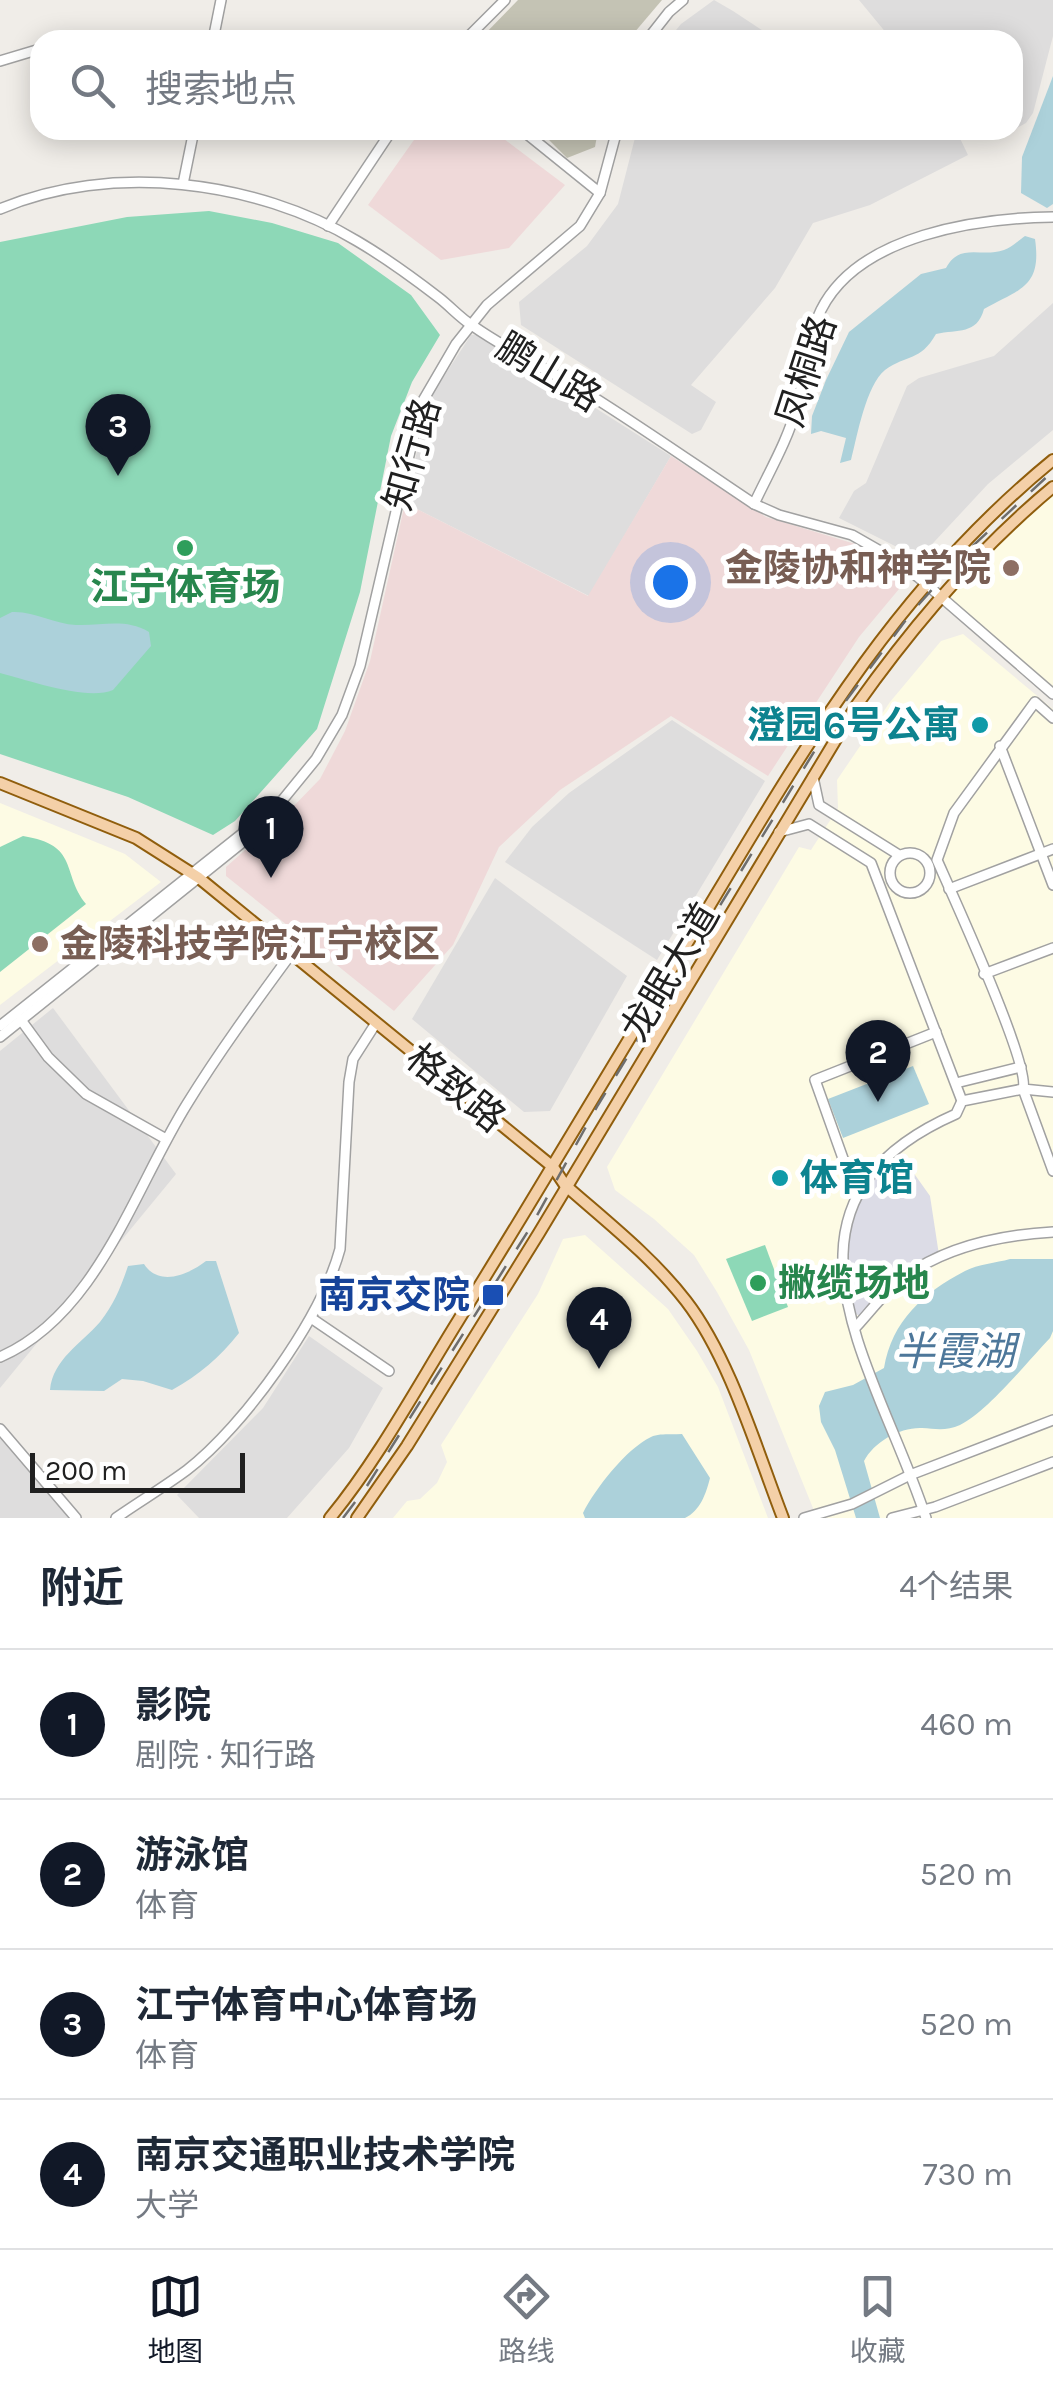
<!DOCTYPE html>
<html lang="zh">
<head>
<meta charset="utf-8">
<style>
  :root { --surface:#fff; --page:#f6f6f7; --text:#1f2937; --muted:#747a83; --line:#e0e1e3; --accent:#111827 }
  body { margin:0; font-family:Karla,"Noto Sans SC",sans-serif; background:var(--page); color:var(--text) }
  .scale { position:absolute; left:30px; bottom:25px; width:215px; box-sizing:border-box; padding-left:10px; border:5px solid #202020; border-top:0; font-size:28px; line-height:35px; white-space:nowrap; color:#202020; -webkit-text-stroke:8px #fff; paint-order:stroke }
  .you { position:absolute; left:670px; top:582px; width:35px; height:35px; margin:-25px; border:8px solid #fff; border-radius:50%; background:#1a73e8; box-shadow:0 0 0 15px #1a73e833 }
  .badge { display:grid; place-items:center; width:65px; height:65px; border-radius:50%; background:var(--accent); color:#fff; font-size:32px; font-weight:700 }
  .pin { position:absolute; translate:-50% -82px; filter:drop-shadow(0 2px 5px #0008) }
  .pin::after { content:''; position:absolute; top:52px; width:35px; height:30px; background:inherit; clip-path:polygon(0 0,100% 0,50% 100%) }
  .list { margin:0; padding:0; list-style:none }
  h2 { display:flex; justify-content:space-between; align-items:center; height:130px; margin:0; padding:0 40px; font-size:42px }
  h2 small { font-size:32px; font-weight:400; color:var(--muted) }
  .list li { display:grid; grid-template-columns:65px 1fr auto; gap:30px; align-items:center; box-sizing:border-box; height:150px; padding:0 40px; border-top:2px solid var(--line) }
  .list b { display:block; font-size:38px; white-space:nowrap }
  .list p { margin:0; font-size:32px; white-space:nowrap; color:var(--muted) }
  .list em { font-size:32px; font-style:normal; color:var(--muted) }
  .icon { flex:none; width:55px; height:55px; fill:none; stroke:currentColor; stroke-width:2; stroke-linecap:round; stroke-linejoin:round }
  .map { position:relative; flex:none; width:1053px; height:1518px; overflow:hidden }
  .search { position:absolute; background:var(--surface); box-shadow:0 5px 25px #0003; left:30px; right:30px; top:30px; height:110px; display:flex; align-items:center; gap:25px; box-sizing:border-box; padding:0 35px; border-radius:30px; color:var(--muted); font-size:38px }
  .sheet { height:730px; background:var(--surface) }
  nav { display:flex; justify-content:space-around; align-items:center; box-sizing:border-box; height:140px; border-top:2px solid var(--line); background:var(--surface); font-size:28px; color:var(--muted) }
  nav a { display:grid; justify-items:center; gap:5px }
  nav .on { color:var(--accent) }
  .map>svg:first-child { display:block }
  .residential { fill:#dedddd }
  .commercial { fill:#efd9d9 }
  .education { fill:#fdfbe4 }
  .construction { fill:#c4c3b4 }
  .pitch { fill:#8dd8b7 }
  .plaza { fill:#dcdce6 }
  .water { fill:#acd1da }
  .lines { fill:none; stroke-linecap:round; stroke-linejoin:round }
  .minor-casing { stroke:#a1a1a1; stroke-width:12 }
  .major-casing { stroke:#905e0d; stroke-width:14 }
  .minor { stroke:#fff; stroke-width:9 }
  .major { stroke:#f4d0a8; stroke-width:10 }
  .rail { stroke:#6e6e6e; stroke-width:2.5; stroke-dasharray:20 20; stroke-linecap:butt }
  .leisure-dot { fill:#2e9e5b; stroke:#fff; stroke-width:4 }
  .education-dot { fill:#8d6e63; stroke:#fff; stroke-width:4 }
  .culture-dot { fill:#0f9aa8; stroke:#fff; stroke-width:4 }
  .transit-dot { fill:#1a4fb4; stroke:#fff; stroke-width:4 }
  .labels { text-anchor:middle; stroke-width:10; stroke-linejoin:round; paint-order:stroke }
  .street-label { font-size:38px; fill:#202020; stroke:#fff }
  .education-label { font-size:38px; font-weight:bold; fill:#785e54; stroke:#fff; text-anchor:end }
  .leisure-label { font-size:38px; font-weight:bold; fill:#27864d; stroke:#fff }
  .culture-label { font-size:38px; font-weight:bold; fill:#0d838f; stroke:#fff; text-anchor:end }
  .transit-label { font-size:38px; font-weight:bold; fill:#164399; stroke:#fff; text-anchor:end }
  .water-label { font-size:40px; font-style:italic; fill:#4d779a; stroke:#fff }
</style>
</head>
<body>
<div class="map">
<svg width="1053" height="1518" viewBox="0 0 1053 1518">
  <rect width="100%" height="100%" fill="#f0ede8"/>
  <!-- residential -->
  <g class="residential">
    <polygon points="714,0 733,11 777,40 668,40 681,24"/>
    <polygon points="859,0 1053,0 1053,36 1033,113 1026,123 1013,130 1013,40 892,40"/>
    <polygon points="637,130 956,130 968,155 870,205 813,223 775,288 691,385 716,402 701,430 692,434 521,325 519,302 587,246 618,204"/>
    <polygon points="1053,303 1053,430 988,484 922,555 913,555 839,518 854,491 866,483 907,386 919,378 994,356"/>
    <polygon points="479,334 671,456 589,596 405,503 429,399 471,335"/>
    <polygon points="672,720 765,781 657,960 505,862 532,827 569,793"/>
    <polygon points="495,878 627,976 550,1111 524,1112 412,1019"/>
    <polygon points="53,1008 176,1174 0,1388 0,1051"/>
    <polygon points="309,1336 383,1388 349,1448 287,1518 199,1518 177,1495 263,1408"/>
    <polygon points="0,1427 77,1518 0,1518"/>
  </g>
  <!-- commercial -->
  <g class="commercial">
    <polygon points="421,130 492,130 565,185 509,248 441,260 368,205"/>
    <polygon points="671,456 766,517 862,546 901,572 904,583 859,637 768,776 671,716 560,790 499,847 453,945 394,1011 226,876 226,867 287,813 320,779 345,731 370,661 405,503 588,596"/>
  </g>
  <!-- education -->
  <g class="education">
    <polygon points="1053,487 1053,694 942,598"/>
    <polygon points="963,634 1053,709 1053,1518 817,1518 749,1350 717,1292 694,1255 654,1219 615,1190 607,1167 799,847 811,850 838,808 837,780 890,702 941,641"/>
    <polygon points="0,803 125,854 161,882 0,1005"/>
    <polygon points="585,1235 668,1309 697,1351 718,1387 768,1518 393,1518 407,1501 420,1499 437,1483 447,1462 441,1445 538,1294 563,1239"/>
  </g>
  <!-- construction -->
  <g class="construction">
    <polygon points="518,0 662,0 628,40 479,40"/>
    <polygon points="539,130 598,130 595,147 567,158"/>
  </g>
  <!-- pitch -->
  <g class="pitch">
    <polygon points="209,211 272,223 338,243 411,295 440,335 412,382 391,436 360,592 317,729 235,821 213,835 128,797 0,754 0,242 127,217"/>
    <path d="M23,836C80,845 61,873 86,904L0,972V847Z"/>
    <polygon points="765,1245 788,1307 752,1321 726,1259"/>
  </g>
  <!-- plaza -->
  <polygon class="plaza" points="898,1151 930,1196 939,1255 896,1278 861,1317 854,1313 848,1289 846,1256 850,1223 872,1177"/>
  <!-- water -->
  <g class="water">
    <polygon points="1053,76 1053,204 1047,208 1021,193 1022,157"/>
    <path d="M1025,236L1035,239C1042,287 1020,289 984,309C977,335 958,329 936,334C920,362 907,354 885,370C866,385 857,437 851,460L840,463L846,438L821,431L811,434L812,416L826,380L849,332L921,274L946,268C960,242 981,258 1004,250C1011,248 1019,240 1025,236Z"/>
    <path d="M12,612C35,611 54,624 76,625C103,626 125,618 149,632L151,646L113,690C86,701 28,680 0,673V618Z"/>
    <polygon points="913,1066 929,1104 843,1138 828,1099"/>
    <path d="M1010,1259H1053V1331L1050,1338C1028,1361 987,1412 960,1425C947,1431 936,1429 922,1428C900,1427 874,1442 864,1461L880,1518H856L835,1450L821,1422L819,1406L825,1392L853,1385L884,1368C892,1321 923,1293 965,1271C978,1264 996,1263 1010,1259Z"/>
    <path d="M206,1261H216L239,1333C220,1357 199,1375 172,1390L143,1381L122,1379L104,1391L50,1390C53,1359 81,1344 100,1322C114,1304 121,1287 128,1266L144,1264C159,1287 188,1275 206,1261Z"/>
    <path d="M682,1434L710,1478C706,1494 700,1511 685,1518H585L583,1513C595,1489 626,1449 651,1437C659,1433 672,1435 682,1434Z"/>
  </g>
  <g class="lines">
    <!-- minor casing -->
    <g class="minor-casing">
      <g id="minor">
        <polyline points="99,40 220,40"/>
        <polyline points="213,40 221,0"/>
        <polyline points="465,40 505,0"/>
        <polyline points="647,40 669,12 683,0"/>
        <polyline points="0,61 40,49"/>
        <polyline points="522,130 600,193"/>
        <polyline points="183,184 194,130"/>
        <path d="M0,209C110,162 256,180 357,241C386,258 412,277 438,297C450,306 460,318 473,326C510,352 552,371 590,395C646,430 700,468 754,504L779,515L852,535L887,555L918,577L1053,694"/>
        <polyline points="328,226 392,130"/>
        <path d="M754,504C769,472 788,440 797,406C805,375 807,339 821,310C859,234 979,218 1053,217"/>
        <path d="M1053,718L1035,702L954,813L937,860C952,894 1031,1066 1023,1089L1053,1092"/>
        <polyline points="1000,746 1053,885"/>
        <polyline points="813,777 819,805 899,855"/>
        <polyline points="779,832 809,824 871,863 962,1101"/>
        <circle cx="910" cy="873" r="20"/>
        <polyline points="949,889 1053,849"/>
        <polyline points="984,974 1053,948"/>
        <polyline points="21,1020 48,1057 86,1094 166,1139"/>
        <polyline points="0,1026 262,818"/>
        <polyline points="0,1037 258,830 316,759 342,715 360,666 421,404 456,344 487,305 580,226 600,193 617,130"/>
        <polyline points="956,1083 1021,1067"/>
        <polyline points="856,1195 815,1080 936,1032"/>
        <polyline points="311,1318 389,1371"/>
        <path d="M855,1328C869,1313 883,1294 898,1282C941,1247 1000,1235 1053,1232"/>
        <path d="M0,1357C97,1315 134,1189 187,1104C219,1052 255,1003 291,954"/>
        <polyline points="0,1429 76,1518"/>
        <path d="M116,1518C139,1502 164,1487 187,1470C244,1426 321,1319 340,1249L349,1082L353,1059L376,1023"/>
        <polyline points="804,1518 852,1504 910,1475 1053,1420"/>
        <polyline points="892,1518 935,1507 1053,1462"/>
        <path d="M926,1518C878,1370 751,1204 956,1114L962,1101L1023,1089L1053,1171"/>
      </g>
    </g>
    <!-- major casing -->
    <g class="major-casing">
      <g id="major">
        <path d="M0,783L136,838L199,878L553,1167L565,1185C607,1222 652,1257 686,1301C730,1358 757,1451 783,1518"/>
        <path d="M330,1518C379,1458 417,1387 458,1321C540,1188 620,1054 701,920C804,748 895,589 1053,460"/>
        <path d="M357,1518L407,1446L539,1233L856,706C912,627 977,550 1053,487"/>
      </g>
    </g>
    <!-- minor -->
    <use href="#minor" class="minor"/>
    <!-- major -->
    <use href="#major" class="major"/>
    <!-- rail -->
    <polyline class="rail" points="343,1518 365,1489 530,1228 598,1105 842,706 911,613 962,556 1053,471"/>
  </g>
  <!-- markers -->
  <g class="leisure-dot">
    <circle cx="185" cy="548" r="10"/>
    <circle cx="758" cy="1283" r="10"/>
  </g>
  <g class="education-dot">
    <circle cx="1011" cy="568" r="10"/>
    <circle cx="40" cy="944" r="10"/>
  </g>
  <g class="culture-dot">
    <circle cx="980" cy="725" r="10"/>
    <circle cx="780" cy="1178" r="10"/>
  </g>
  <rect class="transit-dot" x="481" y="1283" width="24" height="24" rx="5"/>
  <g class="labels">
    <!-- street labels -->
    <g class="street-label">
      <text transform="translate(806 371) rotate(-72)" y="13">凤桐路</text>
      <text transform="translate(549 372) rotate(31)" y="13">鹏山路</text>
      <text transform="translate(412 454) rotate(-74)" y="13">知行路</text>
      <text transform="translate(670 972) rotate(-59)" y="13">龙眠大道</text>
      <text transform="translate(456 1088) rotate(39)" y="13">格致路</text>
    </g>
    <!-- education labels -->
    <g class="education-label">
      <text x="991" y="581">金陵协和神学院</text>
      <text x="60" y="957" text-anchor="start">金陵科技学院江宁校区</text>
    </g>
    <!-- leisure labels -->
    <g class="leisure-label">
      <text x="185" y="600">江宁体育场</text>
      <text x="778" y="1296" text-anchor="start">撇缆场地</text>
    </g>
    <!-- culture labels -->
    <g class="culture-label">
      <text x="960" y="738">澄园6号公寓</text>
      <text x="800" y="1191" text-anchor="start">体育馆</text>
    </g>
    <!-- transit labels -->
    <g class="transit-label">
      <text x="470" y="1308">南京交院</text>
    </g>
    <!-- water labels -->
    <g class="water-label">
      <text x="955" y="1365">半霞湖</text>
    </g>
  </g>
</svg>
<div class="scale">200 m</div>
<div class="you"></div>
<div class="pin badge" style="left:271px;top:878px">1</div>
<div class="pin badge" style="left:878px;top:1102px">2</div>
<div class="pin badge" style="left:118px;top:476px">3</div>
<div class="pin badge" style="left:599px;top:1369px">4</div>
<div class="search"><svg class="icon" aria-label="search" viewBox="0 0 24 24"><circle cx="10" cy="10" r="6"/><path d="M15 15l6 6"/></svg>搜索地点</div>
</div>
<section class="sheet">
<h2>附近<small>4个结果</small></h2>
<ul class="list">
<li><span class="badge">1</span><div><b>影院</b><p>剧院 · 知行路</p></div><em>460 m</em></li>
<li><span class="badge">2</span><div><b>游泳馆</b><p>体育</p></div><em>520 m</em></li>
<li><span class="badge">3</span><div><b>江宁体育中心体育场</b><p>体育</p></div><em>520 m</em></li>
<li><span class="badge">4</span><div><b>南京交通职业技术学院</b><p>大学</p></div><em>730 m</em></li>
</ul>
</section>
<nav>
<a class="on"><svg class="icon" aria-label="map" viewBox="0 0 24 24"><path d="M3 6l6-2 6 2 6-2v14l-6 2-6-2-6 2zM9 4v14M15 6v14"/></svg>地图</a>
<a><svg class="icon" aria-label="directions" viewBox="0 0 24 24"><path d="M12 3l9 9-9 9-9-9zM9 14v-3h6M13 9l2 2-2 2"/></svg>路线</a>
<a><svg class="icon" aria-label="saved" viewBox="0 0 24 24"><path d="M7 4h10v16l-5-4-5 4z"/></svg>收藏</a>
</nav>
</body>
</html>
